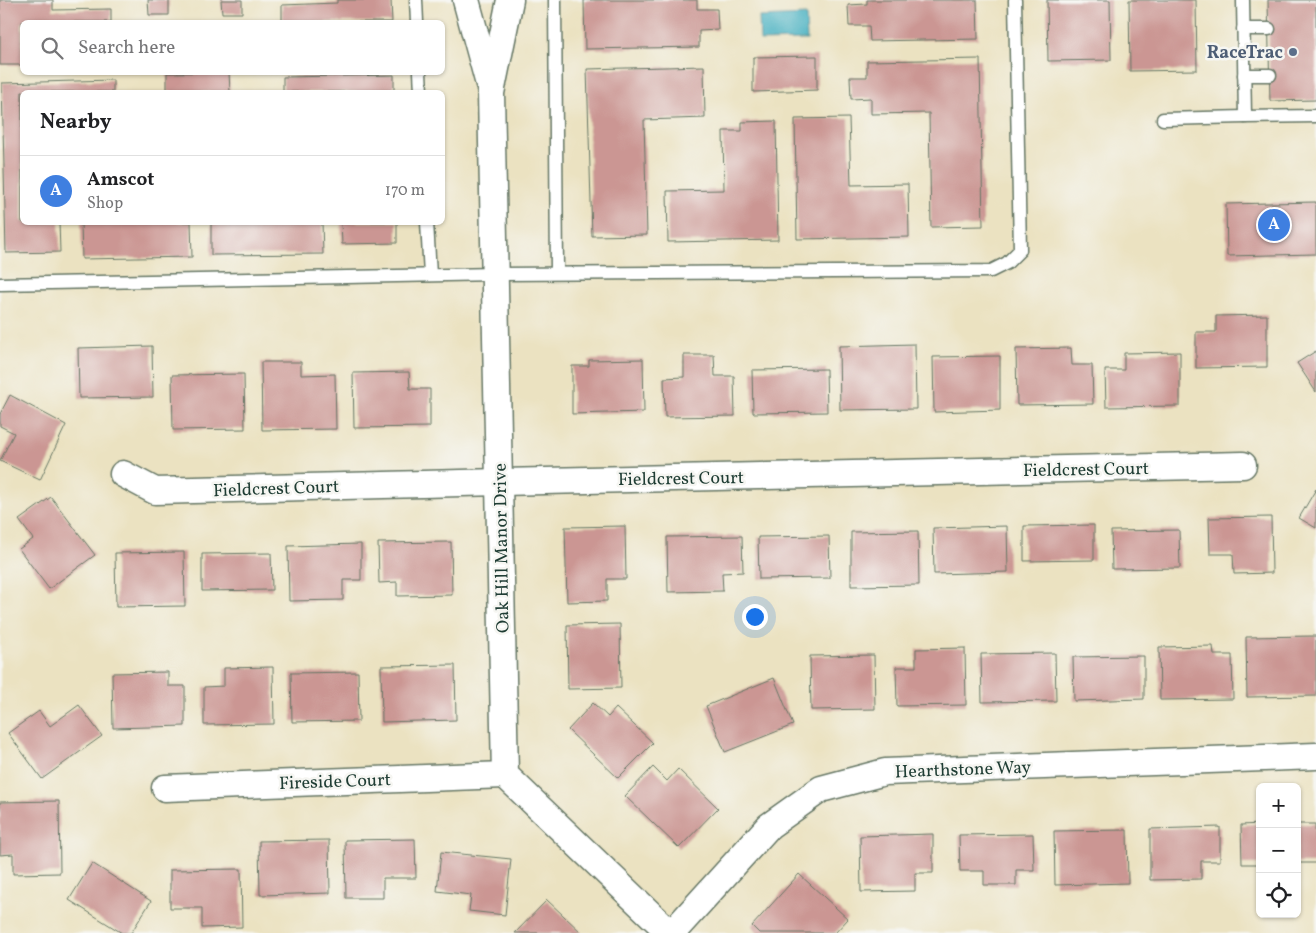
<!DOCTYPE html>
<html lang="en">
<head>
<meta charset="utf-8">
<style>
  :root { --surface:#fff; --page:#f6f6f6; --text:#202124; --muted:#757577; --line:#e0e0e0; --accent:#0b8043 }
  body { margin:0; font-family:Vollkorn,serif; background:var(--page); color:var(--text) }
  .controls { position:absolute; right:15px; bottom:15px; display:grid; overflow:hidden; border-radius:8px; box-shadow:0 1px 4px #0004 }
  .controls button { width:45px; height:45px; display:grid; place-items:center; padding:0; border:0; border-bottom:1px solid var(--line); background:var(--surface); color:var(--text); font:25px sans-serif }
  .you { position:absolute; left:754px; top:616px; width:18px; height:18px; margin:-12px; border:4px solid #fff; border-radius:50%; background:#1a73e8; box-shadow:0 0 0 8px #1a73e833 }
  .badge { display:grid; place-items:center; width:32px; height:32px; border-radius:50%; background:var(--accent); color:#fff; font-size:16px; font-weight:700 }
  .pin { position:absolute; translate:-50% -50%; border:2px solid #fff; box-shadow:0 1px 5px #0006 }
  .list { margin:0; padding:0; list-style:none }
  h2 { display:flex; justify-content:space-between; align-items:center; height:65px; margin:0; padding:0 20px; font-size:21px }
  h2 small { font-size:16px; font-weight:400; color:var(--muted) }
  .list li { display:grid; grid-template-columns:32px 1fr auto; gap:15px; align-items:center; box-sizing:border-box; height:70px; padding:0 20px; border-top:1px solid var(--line) }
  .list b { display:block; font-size:19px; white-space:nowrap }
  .list p { margin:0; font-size:16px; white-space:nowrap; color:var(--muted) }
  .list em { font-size:16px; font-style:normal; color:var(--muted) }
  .icon { flex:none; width:28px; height:28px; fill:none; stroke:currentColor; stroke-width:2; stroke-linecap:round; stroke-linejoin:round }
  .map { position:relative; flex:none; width:1316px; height:933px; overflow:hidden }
  .search { position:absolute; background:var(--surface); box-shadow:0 1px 4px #0004; left:20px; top:20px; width:425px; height:55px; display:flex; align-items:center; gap:12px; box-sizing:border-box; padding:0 18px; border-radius:8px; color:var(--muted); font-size:19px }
  .panel { position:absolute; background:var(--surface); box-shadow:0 1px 4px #0004; left:20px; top:90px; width:425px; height:135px; border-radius:8px }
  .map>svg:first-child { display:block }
  .water { fill:#42afc0; stroke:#30767a }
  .building { fill:#cb9693 }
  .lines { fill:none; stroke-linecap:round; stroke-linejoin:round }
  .service-casing { stroke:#667765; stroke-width:15 }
  .minor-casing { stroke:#667765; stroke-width:29 }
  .service { stroke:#fff; stroke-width:12 }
  .minor { stroke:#fff; stroke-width:26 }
  .service-dot { fill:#5c6f8a; stroke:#f6f6f2; stroke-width:2 }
  .labels { text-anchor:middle; stroke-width:5; stroke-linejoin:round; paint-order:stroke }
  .service-label { font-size:18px; font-weight:bold; fill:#4e5e75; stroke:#f6f6f2; text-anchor:end }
  .street-label { font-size:18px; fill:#1f3d34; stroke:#f6f6f2 }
</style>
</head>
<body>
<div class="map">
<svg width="1316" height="933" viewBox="0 0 1316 933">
  <rect width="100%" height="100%" fill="#f6f6f2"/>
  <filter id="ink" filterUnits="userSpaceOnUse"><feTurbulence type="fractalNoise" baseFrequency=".02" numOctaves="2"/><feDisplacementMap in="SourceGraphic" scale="10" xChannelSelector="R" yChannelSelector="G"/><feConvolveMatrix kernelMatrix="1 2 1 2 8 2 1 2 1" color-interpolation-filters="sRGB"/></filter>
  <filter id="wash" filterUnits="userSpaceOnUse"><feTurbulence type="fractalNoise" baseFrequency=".0096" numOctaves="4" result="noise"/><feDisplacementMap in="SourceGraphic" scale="20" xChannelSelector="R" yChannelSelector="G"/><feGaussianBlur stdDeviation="1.12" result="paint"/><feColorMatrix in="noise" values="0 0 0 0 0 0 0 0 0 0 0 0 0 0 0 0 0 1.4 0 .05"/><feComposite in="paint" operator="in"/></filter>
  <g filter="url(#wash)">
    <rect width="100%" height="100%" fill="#ebe2c1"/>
    <!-- water -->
    <polygon class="water" points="806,15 807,40 760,41 759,17"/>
    <g id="blocks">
      <!-- building -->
      <g class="building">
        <polygon points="0,0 53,0 53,10 111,9 111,22 22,22 22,65 0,65"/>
        <polygon points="148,0 169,0 169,15 149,15"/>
        <polygon points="221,0 242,0 242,13 222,13"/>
        <polygon points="337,0 391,0 392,22 282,22 282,5 337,3"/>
        <polygon points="584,0 697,0 697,9 717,9 718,30 699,31 699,47 585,49"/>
        <polygon points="867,0 977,0 978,39 870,41 869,26 849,26 848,5 867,4"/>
        <polygon points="1047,0 1110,0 1111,60 1048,61"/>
        <polygon points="1129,0 1196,0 1197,70 1130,71"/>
        <polygon points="1268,0 1316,0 1316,100 1270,101"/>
        <polygon points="817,56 817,90 753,92 753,57"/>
        <polygon points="980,59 983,226 931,227 929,113 871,114 871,98 851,99 850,77 867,77 867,61"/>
        <polygon points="704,66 705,118 644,120 647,235 592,236 587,69"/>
        <polygon points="229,72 230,92 167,92 167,73"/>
        <polygon points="394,75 394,92 283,92 283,77"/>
        <polygon points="113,80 113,92 22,92 22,222 59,222 60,252 6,253 2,83"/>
        <polygon points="849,118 851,185 908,184 909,237 797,239 795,119"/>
        <polygon points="776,121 778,240 668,242 667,191 724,190 723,131 742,131 742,122"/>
        <polygon points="1316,202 1316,254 1227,256 1226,204"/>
        <polygon points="81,222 191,222 192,257 82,259"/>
        <polygon points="211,222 322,222 323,254 211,255"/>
        <polygon points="341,222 397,222 397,243 342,244"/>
        <polygon points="1267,315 1267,367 1196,368 1196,332 1216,332 1216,316"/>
        <polygon points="915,344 916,409 840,410 839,346"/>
        <polygon points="152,346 153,397 79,398 78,348"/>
        <polygon points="1071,348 1072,365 1092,365 1093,404 1017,405 1016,349"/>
        <polygon points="1316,351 1316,392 1297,363"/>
        <polygon points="1180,352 1180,406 1106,407 1105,370 1124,370 1124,353"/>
        <polygon points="684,355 714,355 715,376 734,376 735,416 665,417 664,378 684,377"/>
        <polygon points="1000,356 1000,410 934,412 933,357"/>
        <polygon points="643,359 644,412 572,414 572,366 589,366 589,360"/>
        <polygon points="261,362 301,362 301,375 335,374 336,429 262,430"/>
        <polygon points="826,369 827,412 753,413 752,370"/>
        <polygon points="409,372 410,389 430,389 430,427 354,428 353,373"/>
        <polygon points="244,374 245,429 173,430 172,375"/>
        <polygon points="10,395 66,425 40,480 0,461 14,433 0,426 0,414"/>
        <polygon points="1316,489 1316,528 1299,518"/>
        <polygon points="51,497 95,555 49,589 19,549 33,539 19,520"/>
        <polygon points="1271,517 1272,573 1234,574 1233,554 1210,554 1209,518"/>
        <polygon points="1094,525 1094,560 1024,561 1024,526"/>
        <polygon points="625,526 626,579 607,579 607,601 567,602 565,527"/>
        <polygon points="1007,526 1008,572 934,574 933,528"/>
        <polygon points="1179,530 1180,568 1112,569 1111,531"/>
        <polygon points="918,531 919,585 851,586 851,532"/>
        <polygon points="742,536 743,572 722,573 723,591 668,592 667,537"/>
        <polygon points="829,536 830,578 759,579 758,537"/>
        <polygon points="451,542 452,595 397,596 397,582 379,583 378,543"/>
        <polygon points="361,544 361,580 343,580 343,600 289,601 288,546"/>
        <polygon points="184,552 185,606 116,607 115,553"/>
        <polygon points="271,553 272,590 202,591 202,554"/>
        <polygon points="620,624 621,688 568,689 567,625"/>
        <polygon points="1316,636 1316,696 1247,697 1246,637"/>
        <polygon points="1213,646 1214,655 1232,655 1233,699 1160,700 1159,647"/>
        <polygon points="965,648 966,705 897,706 896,667 916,667 916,649"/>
        <polygon points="1055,653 1056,701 982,702 981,654"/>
        <polygon points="874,655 875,709 811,710 810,656"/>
        <polygon points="1144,656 1144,699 1074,701 1073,657"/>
        <polygon points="455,665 456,720 382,722 381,666"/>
        <polygon points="273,667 274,724 204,725 204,687 224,686 224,668"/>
        <polygon points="168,672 168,686 185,686 185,726 113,728 112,673"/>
        <polygon points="358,672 359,721 292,722 291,673"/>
        <polygon points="774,678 793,725 725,752 706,706"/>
        <polygon points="593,703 608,717 616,708 653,743 618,778 568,730"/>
        <polygon points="79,705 102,736 42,779 8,733 39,711 50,726"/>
        <polygon points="653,767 667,781 678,769 718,808 679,848 625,796"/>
        <polygon points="59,801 60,873 13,874 13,854 0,855 0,802"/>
        <polygon points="1260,824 1260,864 1242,864 1241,825"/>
        <polygon points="1297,824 1315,824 1316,863 1297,863"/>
        <polygon points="1220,827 1220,861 1201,861 1201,879 1150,880 1150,829"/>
        <polygon points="1127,830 1128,883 1055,885 1054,831"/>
        <polygon points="933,834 933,873 915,873 915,891 861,892 860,836"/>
        <polygon points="1033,834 1034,870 1016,870 1016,885 984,885 984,871 960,871 959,835"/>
        <polygon points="415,839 416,878 383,878 383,898 346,898 345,840"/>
        <polygon points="329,840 330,893 260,895 259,841"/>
        <polygon points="441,852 511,859 505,915 469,911 471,895 437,891"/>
        <polygon points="92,863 151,901 131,933 122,933 69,900"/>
        <polygon points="241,869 242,927 202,928 202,908 170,908 170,870"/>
        <polygon points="799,874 848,919 835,933 759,933 752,926"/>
        <polygon points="547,900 582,933 515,933"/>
      </g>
    </g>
  </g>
  <g filter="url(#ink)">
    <use href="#blocks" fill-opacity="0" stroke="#667765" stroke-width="1"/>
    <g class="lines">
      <!-- service casing -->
      <g class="service-casing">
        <g id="service">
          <polyline points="416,0 417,22"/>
          <polyline points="555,0 557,273"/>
          <polyline points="1243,0 1245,117 1316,116"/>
          <polyline points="1243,29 1269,29"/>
          <polyline points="420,72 421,92"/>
          <polyline points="1244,75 1270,75"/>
          <polyline points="1163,119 1245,117"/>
          <polyline points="427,222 430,275"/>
          <polyline points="0,284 496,274 991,271 1007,263 1020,250 1015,0"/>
        </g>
      </g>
      <!-- minor casing -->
      <g class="minor-casing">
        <g id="minor">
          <polyline points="466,0 490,88"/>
          <polyline points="510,0 491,93 505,775 670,933"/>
          <polyline points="123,474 155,491 500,482 1243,465"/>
          <polyline points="165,788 505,775"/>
          <polyline points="672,933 769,826 821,789 885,772 1316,756"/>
        </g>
      </g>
      <!-- service -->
      <use href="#service" class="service"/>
      <!-- minor -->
      <use href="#minor" class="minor"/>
    </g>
  </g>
  <!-- markers -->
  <circle class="service-dot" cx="1293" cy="52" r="5"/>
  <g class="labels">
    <!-- service labels -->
    <g class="service-label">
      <text x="1283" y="58">RaceTrac</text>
    </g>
    <!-- street labels -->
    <g class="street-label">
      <text transform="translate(1086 469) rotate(-1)" y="6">Fieldcrest Court</text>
      <text transform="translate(681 478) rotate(-1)" y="6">Fieldcrest Court</text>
      <text transform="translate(276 488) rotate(-2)" y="6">Fieldcrest Court</text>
      <text transform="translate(501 548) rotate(-91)" y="6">Oak Hill Manor Drive</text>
      <text transform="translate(963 769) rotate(-2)" y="6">Hearthstone Way</text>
      <text transform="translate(335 781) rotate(-2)" y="6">Fireside Court</text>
    </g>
  </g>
</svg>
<div class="controls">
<button>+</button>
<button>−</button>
<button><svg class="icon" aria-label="locate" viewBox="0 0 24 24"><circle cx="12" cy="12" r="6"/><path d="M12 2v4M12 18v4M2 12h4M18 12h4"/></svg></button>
</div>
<div class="you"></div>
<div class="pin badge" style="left:1274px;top:225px;background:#3f7fe0">A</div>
<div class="search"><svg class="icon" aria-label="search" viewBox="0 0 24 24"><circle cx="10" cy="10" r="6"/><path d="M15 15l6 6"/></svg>Search here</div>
<section class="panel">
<h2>Nearby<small></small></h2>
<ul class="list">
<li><span class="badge" style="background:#3f7fe0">A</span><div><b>Amscot</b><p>Shop</p></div><em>170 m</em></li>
</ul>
</section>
</div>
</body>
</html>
